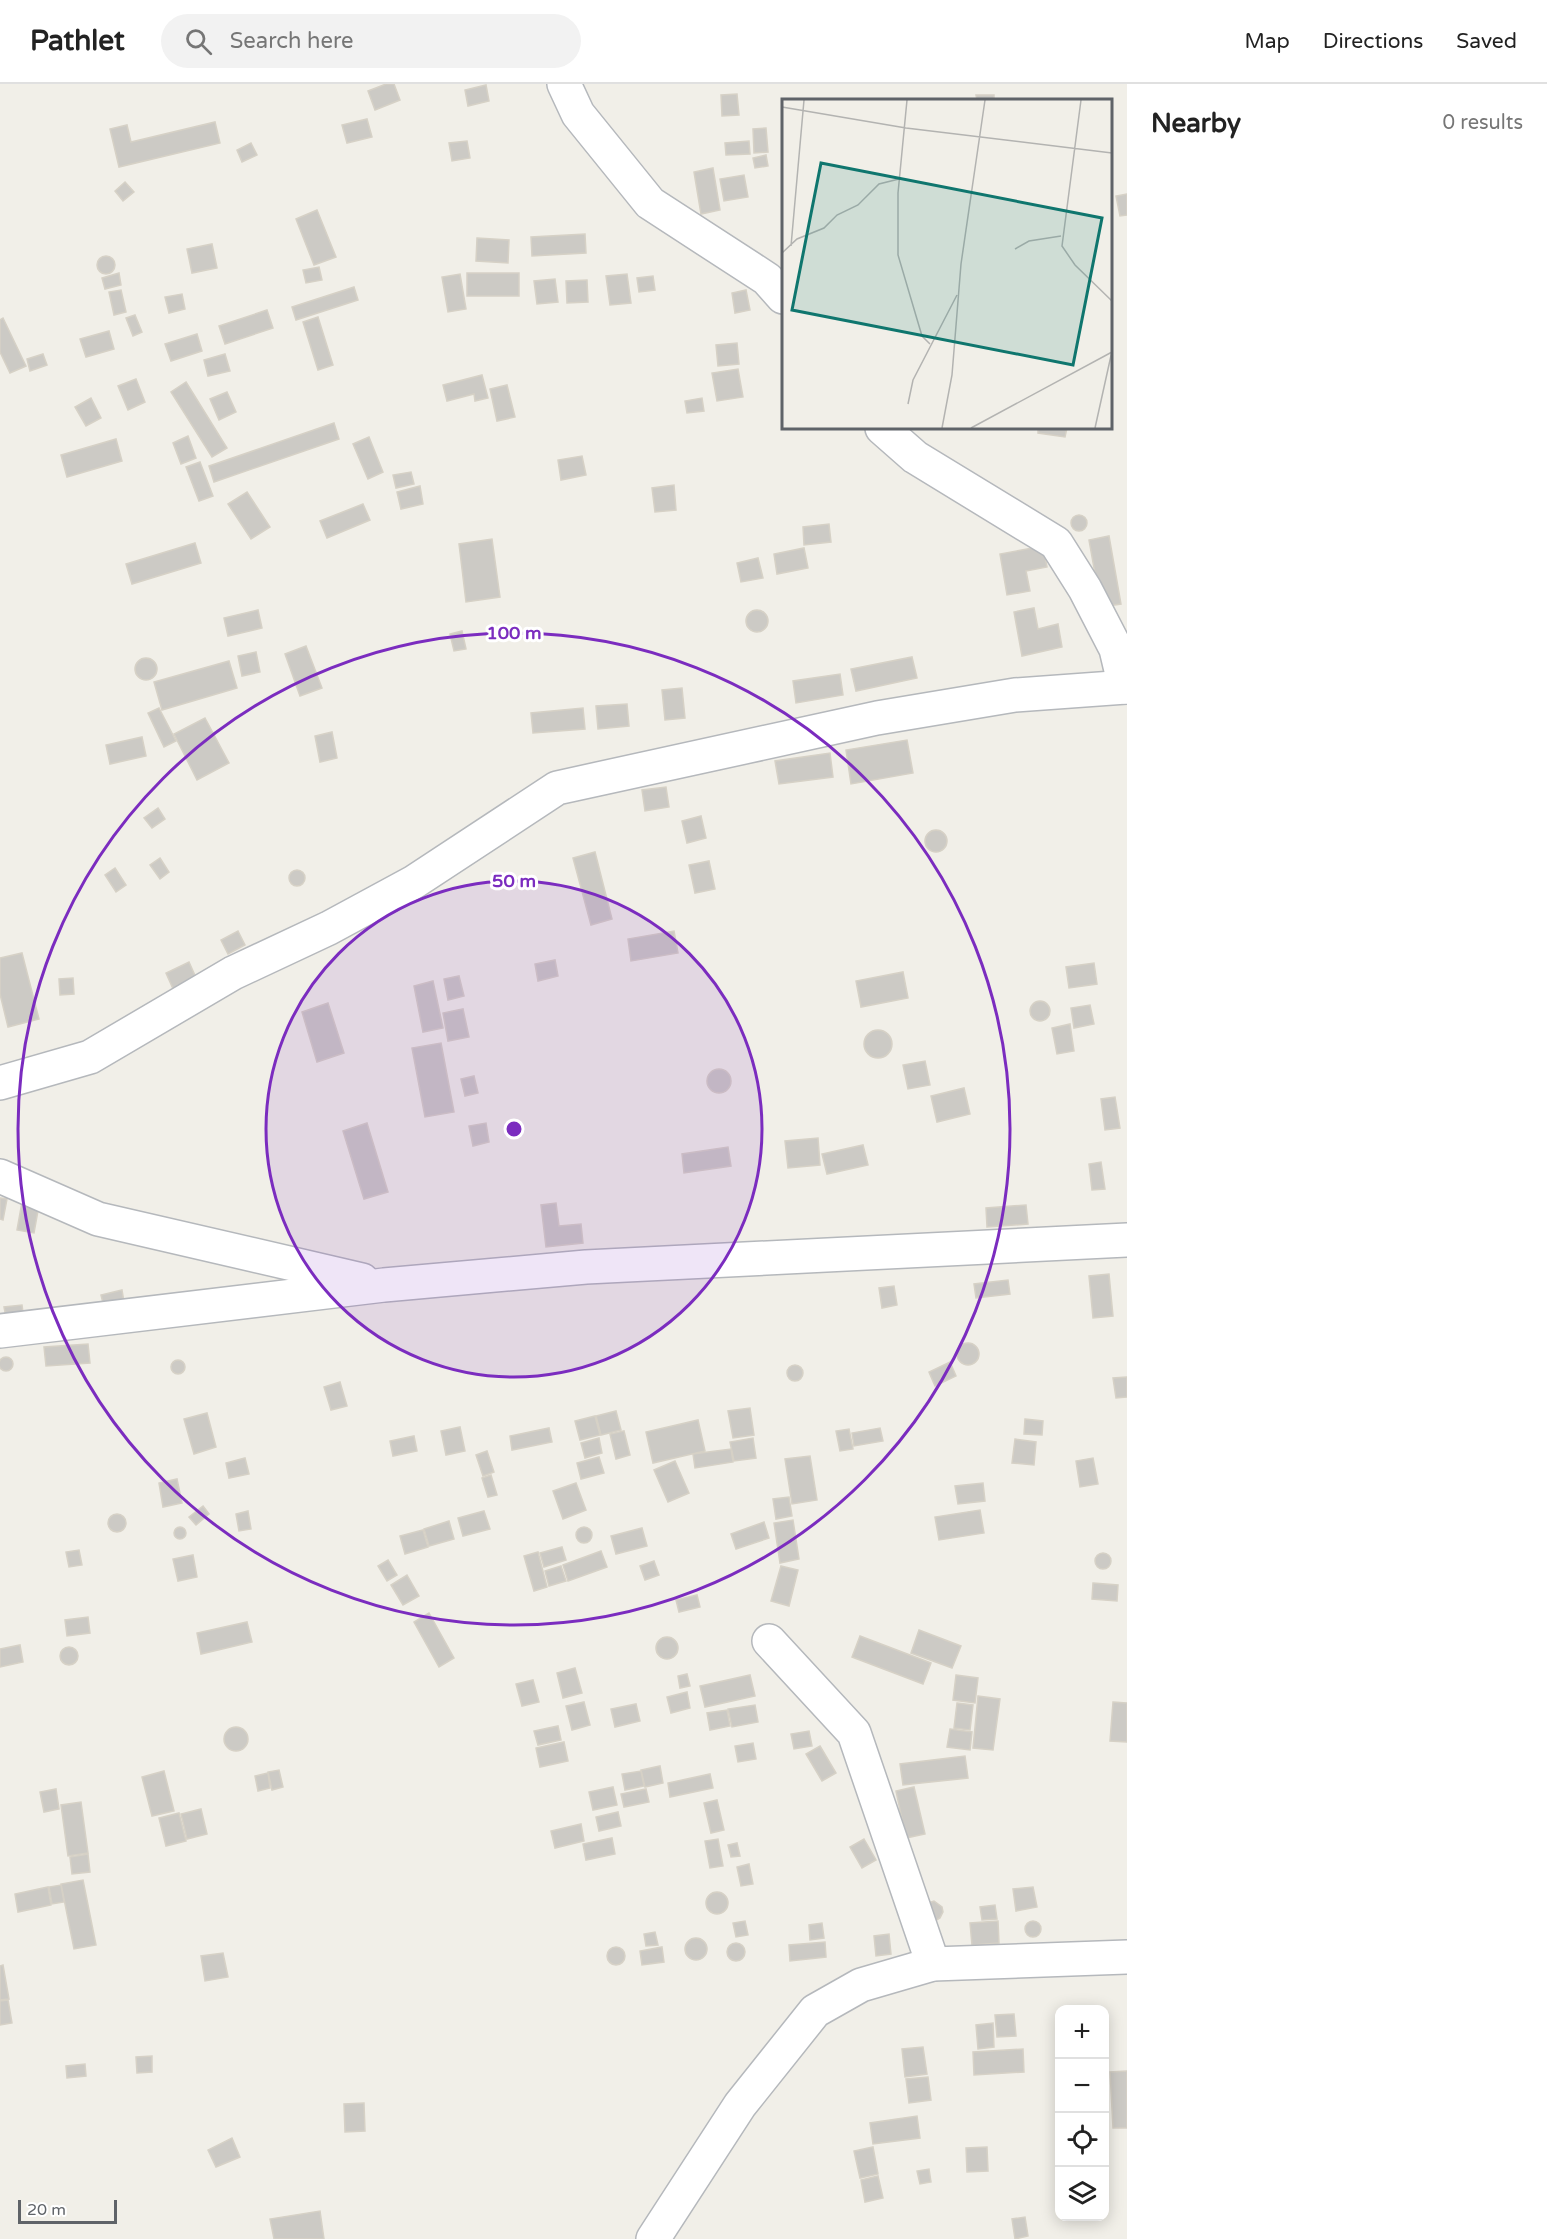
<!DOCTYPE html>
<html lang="en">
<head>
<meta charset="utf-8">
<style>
  :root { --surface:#fff; --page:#f2f2f2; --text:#222; --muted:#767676; --line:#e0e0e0 }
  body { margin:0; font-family:"Varela Round",sans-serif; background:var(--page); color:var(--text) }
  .controls { position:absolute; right:18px; bottom:18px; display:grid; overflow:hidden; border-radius:12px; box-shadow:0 3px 15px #0003 }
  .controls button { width:54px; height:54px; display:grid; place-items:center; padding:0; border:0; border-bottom:2px solid var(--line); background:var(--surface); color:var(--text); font:30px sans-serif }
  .scale { position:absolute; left:18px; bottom:15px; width:99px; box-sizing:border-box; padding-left:6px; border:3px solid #5f6368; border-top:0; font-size:16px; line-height:21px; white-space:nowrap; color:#5f6368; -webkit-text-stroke:4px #fff; paint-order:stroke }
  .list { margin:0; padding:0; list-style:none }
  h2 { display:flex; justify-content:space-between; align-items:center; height:78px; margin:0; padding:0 24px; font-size:26px }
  h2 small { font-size:20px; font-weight:400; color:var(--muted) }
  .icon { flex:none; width:33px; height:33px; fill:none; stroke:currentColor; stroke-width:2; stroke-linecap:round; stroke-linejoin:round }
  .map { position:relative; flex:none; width:1127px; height:2155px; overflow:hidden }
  header { display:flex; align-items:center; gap:36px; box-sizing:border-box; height:84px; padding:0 30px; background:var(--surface); border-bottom:2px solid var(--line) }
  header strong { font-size:28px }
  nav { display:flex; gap:33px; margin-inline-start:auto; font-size:21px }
  .search { width:420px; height:54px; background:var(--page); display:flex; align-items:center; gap:15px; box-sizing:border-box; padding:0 21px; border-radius:33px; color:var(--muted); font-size:22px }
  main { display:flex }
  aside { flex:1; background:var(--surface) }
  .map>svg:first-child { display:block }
  .building { fill:#cccac5; stroke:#d6d1c6; stroke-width:1.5 }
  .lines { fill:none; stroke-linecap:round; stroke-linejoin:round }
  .street-casing { stroke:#b5b8bc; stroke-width:36 }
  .street { stroke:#fff; stroke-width:33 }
  .ring { fill:none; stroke:#7b2cbf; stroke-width:3 }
  .inset-road { fill:none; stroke:#b3b3b1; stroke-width:1.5 }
  .view { fill:#0f766e; fill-opacity:0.15; stroke:#0f766e; stroke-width:3 }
  .inset-edge { fill:none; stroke:#5f6368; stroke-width:3 }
  .centre { fill:#7b2cbf; stroke:#fff; stroke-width:3 }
  .ring-label { font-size:18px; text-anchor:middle; font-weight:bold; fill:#7b2cbf; stroke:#fff; stroke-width:6; stroke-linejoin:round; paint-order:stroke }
</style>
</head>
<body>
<header>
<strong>Pathlet</strong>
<div class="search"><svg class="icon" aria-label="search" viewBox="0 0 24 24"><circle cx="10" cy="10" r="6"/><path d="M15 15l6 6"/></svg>Search here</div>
<nav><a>Map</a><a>Directions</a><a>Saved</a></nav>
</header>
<main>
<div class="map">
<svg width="1127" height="2155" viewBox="0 0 1127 2155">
  <rect width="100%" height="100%" fill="#f1efe8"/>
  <!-- building -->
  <g class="building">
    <polygon points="386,0 394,0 400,16 375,26 368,7"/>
    <polygon points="486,1 489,17 468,22 465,6"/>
    <polygon points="737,10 739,31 722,32 721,11"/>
    <polygon points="976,11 994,11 994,16 977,16"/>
    <polygon points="367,35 372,53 347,59 342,41"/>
    <polygon points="215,38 220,59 119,83 110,45 127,41 131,58"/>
    <polygon points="766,44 768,68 754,69 753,45"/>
    <polygon points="467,57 470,74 452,77 449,59"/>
    <polygon points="749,57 750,70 726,71 725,59"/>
    <polygon points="251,59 257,71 242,78 237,66"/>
    <polygon points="766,71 768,82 755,84 753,74"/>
    <polygon points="713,84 720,126 701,130 694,88"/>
    <polygon points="744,91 748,113 724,117 720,95"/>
    <polygon points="125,98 134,108 123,117 115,107"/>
    <polygon points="1127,110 1127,131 1120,132 1116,112"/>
    <polygon points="317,126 336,173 314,181 296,135"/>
    <polygon points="585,150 586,169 532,172 531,153"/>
    <polygon points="477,154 509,156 508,179 476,177"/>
    <polygon points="212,160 217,184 192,189 187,165"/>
    <circle cx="106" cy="181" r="9"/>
    <polygon points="319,183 322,196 306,199 303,186"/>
    <polygon points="119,189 121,201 105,205 102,194"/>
    <rect x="467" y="189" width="52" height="23"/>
    <polygon points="460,190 466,225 448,228 442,193"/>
    <polygon points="627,190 631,219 610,221 606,192"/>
    <polygon points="653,192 655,206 639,208 637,194"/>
    <polygon points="555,195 558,218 537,220 534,197"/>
    <polygon points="587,196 588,218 567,219 566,197"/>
    <polygon points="354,203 358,216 296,236 292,223"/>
    <polygon points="121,206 126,228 114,231 109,208"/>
    <polygon points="746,206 750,226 735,229 732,209"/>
    <polygon points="182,210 185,225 169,229 165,213"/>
    <polygon points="267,226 273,244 225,260 219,242"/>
    <polygon points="135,231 142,248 133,252 126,234"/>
    <polygon points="318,233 333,281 318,286 303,238"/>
    <polygon points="3,234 26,282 10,289 0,268 0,236"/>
    <polygon points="109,247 114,265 86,273 80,255"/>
    <polygon points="197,250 202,267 171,277 165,260"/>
    <polygon points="737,259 739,280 718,282 716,261"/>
    <polygon points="43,270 47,281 30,287 27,275"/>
    <polygon points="225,270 230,287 208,292 204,276"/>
    <polygon points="738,285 743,313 717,317 712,289"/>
    <polygon points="482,291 488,314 475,317 474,310 447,317 443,301"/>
    <polygon points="136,295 145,318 128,326 118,302"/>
    <polygon points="186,298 227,364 212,373 171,308"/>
    <polygon points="507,301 515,333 497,337 490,305"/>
    <polygon points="227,308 236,328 219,336 210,315"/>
    <polygon points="91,314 101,334 86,342 75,323"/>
    <polygon points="702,314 704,327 687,329 685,317"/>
    <polygon points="334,339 339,355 214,398 209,382"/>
    <polygon points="1038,344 1067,344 1065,353 1038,349"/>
    <polygon points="188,352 196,374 181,380 173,359"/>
    <polygon points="369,353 383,388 368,395 353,360"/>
    <polygon points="116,355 122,377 67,393 61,371"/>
    <polygon points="582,372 586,391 561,396 558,376"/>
    <polygon points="200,378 213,412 199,417 186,383"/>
    <polygon points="411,388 414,400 396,404 393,391"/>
    <polygon points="674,401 676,426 655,428 652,404"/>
    <polygon points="420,402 423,420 401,425 397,408"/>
    <polygon points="247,408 270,443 251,455 228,420"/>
    <polygon points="363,420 370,436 327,454 320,437"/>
    <circle cx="1079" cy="439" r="8"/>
    <polygon points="829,440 831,458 804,461 803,443"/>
    <polygon points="1109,452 1121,520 1101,523 1089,456"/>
    <polygon points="492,455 500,513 466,518 459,460"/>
    <polygon points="195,459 201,479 132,500 126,480"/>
    <polygon points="1043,462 1047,483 1026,487 1030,507 1007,511 1000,470"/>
    <polygon points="804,464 808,484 777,490 774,470"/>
    <polygon points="758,474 763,494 741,498 737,479"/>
    <polygon points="1034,524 1038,545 1058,540 1062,563 1022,572 1014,528"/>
    <polygon points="258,526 262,544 228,552 224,534"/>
    <circle cx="757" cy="537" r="11"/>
    <polygon points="462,547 466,565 454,567 450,550"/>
    <polygon points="306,562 322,604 300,612 285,570"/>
    <polygon points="256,568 260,588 242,592 238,572"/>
    <polygon points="912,573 917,594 856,607 851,585"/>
    <circle cx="146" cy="585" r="11"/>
    <polygon points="229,577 237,604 162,626 154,598"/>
    <polygon points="840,590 843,611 796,619 793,597"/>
    <polygon points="682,604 685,634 665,636 662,606"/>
    <polygon points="627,620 629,642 598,645 596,622"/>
    <polygon points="159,624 176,657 164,663 148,629"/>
    <polygon points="583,624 585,645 533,649 531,629"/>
    <polygon points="205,634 229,679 197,696 174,650"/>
    <polygon points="332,648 337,674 320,678 315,652"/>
    <polygon points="142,653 146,672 110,680 106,661"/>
    <polygon points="907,656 913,689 851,700 846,666"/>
    <polygon points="830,669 833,693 779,700 775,677"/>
    <polygon points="666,703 669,723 645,727 642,706"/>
    <polygon points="158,724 165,735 152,744 144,734"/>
    <polygon points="701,732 706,754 687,759 682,737"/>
    <circle cx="936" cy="757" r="11"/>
    <polygon points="595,768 612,835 591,841 573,774"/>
    <polygon points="160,774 169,788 160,795 150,781"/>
    <polygon points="709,777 715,805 695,809 689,781"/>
    <polygon points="115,784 126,801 116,808 105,791"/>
    <circle cx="297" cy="794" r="8"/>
    <polygon points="238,847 245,861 228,870 221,856"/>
    <polygon points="674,847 678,869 631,877 628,855"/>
    <polygon points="22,869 39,935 8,943 0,910 0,874"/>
    <polygon points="555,876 558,892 538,897 535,880"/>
    <polygon points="189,878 197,896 174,907 166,889"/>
    <polygon points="1094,879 1097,900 1069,904 1066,883"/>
    <polygon points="903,888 908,914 861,923 856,897"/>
    <polygon points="459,892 464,912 448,916 444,895"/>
    <polygon points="73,894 74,910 60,911 59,895"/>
    <polygon points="433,897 443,944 423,948 414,902"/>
    <circle cx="1040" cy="927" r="10"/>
    <polygon points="328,919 344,969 317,978 302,928"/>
    <polygon points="1090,921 1094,940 1074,944 1071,924"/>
    <polygon points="463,925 469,953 448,957 443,929"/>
    <polygon points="1070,940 1074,967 1057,970 1052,944"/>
    <circle cx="878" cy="960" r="14"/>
    <polygon points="441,959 454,1028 425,1033 412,964"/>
    <polygon points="925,977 930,1001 908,1005 903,981"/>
    <circle cx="719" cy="997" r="12"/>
    <polygon points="474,992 478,1009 465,1012 461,995"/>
    <polygon points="964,1004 970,1030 937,1038 931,1012"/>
    <polygon points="1115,1013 1120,1044 1105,1046 1101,1015"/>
    <polygon points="367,1039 388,1108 364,1115 343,1047"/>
    <polygon points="486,1039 489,1058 473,1062 469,1042"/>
    <polygon points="818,1054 820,1081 788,1084 785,1057"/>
    <polygon points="863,1061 868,1081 827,1090 822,1070"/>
    <polygon points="728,1063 731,1082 684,1089 682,1070"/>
    <polygon points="1101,1078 1105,1105 1092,1106 1089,1080"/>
    <polygon points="0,1114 7,1115 3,1136 0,1135"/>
    <polygon points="22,1118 39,1121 34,1149 17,1146"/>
    <polygon points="556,1119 559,1142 581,1140 583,1159 546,1163 541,1121"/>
    <polygon points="1026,1121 1028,1140 987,1143 986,1124"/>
    <polygon points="1109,1190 1113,1232 1093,1234 1089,1192"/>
    <polygon points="1008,1196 1010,1210 976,1214 974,1200"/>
    <polygon points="894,1202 897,1221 882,1224 879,1204"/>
    <polygon points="122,1206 124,1218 104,1223 101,1211"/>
    <polygon points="22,1221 24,1236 7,1239 4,1223"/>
    <circle cx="968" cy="1270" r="11"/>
    <polygon points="88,1260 90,1279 46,1282 44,1263"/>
    <circle cx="6" cy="1280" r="7"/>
    <circle cx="178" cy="1283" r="7"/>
    <polygon points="950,1278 956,1292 935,1302 929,1288"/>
    <circle cx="795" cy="1289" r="8"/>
    <polygon points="1127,1293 1127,1313 1116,1314 1113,1294"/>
    <polygon points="340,1298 347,1322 331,1326 324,1303"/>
    <polygon points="750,1324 754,1351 733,1354 728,1327"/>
    <polygon points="616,1327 621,1346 601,1351 596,1332"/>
    <polygon points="207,1329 216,1363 194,1370 184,1335"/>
    <polygon points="595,1332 600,1351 580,1356 575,1337"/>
    <polygon points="1025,1335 1043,1337 1042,1351 1024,1350"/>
    <polygon points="698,1336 705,1367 653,1379 646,1348"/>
    <polygon points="460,1343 465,1367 446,1371 441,1347"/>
    <polygon points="549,1344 552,1358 512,1366 510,1352"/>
    <polygon points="880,1344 883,1357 854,1362 852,1349"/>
    <polygon points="849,1345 853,1365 840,1367 836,1347"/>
    <polygon points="624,1347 630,1371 616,1375 610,1350"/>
    <polygon points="414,1352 417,1367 393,1372 390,1357"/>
    <polygon points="599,1354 602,1369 585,1374 581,1359"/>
    <polygon points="753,1354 756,1374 734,1377 730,1358"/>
    <polygon points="1015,1355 1036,1358 1034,1381 1012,1379"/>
    <polygon points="731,1365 733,1378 695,1384 693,1370"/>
    <polygon points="487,1367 494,1388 483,1392 476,1371"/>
    <polygon points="810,1372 817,1416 792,1420 785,1375"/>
    <polygon points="599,1373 604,1389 581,1395 577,1379"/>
    <polygon points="245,1374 249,1390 229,1394 226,1379"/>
    <polygon points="1093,1374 1098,1400 1080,1403 1076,1377"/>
    <polygon points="675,1377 689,1409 668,1418 654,1386"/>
    <polygon points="491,1391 497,1411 488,1413 482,1394"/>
    <polygon points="177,1395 182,1419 163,1423 159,1399"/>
    <polygon points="576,1399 586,1426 563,1435 553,1407"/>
    <polygon points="983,1399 985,1417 958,1420 955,1402"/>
    <polygon points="789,1413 792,1432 776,1435 773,1415"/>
    <polygon points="203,1422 209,1430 196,1441 189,1433"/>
    <polygon points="980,1426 984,1449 939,1456 935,1433"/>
    <polygon points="248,1427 251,1445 239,1447 236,1430"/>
    <polygon points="484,1427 490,1445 463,1452 458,1434"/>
    <circle cx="117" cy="1439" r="9"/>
    <polygon points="793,1436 799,1475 780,1479 774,1439"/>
    <polygon points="449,1437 454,1455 429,1462 424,1445"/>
    <polygon points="764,1438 769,1454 736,1465 731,1450"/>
    <circle cx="584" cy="1451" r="8"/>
    <circle cx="180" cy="1449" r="6"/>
    <polygon points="642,1444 647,1462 616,1470 611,1452"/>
    <polygon points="423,1446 428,1463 405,1470 400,1452"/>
    <polygon points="562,1463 566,1476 544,1483 540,1469"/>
    <polygon points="79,1466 82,1481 69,1483 66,1468"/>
    <polygon points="601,1467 607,1483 568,1497 563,1481"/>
    <polygon points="538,1468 547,1503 534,1507 524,1472"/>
    <circle cx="1103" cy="1477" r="8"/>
    <polygon points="193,1471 197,1493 178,1497 173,1475"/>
    <polygon points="388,1476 397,1491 387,1497 378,1482"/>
    <polygon points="654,1477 659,1491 645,1496 640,1482"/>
    <polygon points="561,1482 566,1497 549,1502 545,1487"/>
    <polygon points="781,1482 798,1486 789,1522 771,1517"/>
    <polygon points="407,1491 419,1512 403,1521 391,1501"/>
    <polygon points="1093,1499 1118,1501 1117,1517 1092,1515"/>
    <polygon points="697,1511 700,1523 679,1528 676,1516"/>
    <polygon points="429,1529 454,1574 439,1583 414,1538"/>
    <polygon points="88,1533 90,1549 67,1552 65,1536"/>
    <polygon points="247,1538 252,1558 201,1570 197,1549"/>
    <polygon points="919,1546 961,1562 952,1584 911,1569"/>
    <polygon points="860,1552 931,1579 923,1600 852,1573"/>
    <circle cx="667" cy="1564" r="11"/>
    <polygon points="20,1561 23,1578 0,1583 0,1565"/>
    <circle cx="69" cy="1572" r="9"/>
    <polygon points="575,1584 582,1609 563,1614 557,1589"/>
    <polygon points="687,1590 690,1602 680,1604 678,1592"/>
    <polygon points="750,1591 755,1612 705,1623 700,1602"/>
    <polygon points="956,1591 978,1594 975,1619 953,1616"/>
    <polygon points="533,1596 539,1618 522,1622 516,1600"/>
    <polygon points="687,1608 690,1624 671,1629 667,1613"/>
    <polygon points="978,1612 1000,1615 993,1666 973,1664"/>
    <polygon points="584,1618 590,1641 572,1646 566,1622"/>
    <polygon points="1113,1618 1127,1619 1127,1658 1110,1657"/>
    <polygon points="957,1619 973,1621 970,1646 954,1644"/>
    <polygon points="636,1620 640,1637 615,1643 611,1625"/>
    <polygon points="755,1621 758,1638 732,1643 728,1625"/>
    <polygon points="727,1626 730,1642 710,1646 707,1629"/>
    <polygon points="558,1642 561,1656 538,1661 534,1647"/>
    <circle cx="236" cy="1655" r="12"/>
    <polygon points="950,1645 972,1648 970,1666 947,1663"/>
    <polygon points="809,1647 812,1662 794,1665 791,1650"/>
    <polygon points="564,1658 568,1677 540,1683 536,1664"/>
    <polygon points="753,1659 756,1675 738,1678 735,1662"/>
    <polygon points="820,1662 836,1689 822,1697 806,1670"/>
    <polygon points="965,1672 968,1694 903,1701 900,1680"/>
    <polygon points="660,1682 663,1699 645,1703 641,1686"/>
    <polygon points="279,1686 283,1703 272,1706 268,1688"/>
    <polygon points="164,1687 174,1727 152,1732 142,1693"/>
    <polygon points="641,1687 644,1702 625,1706 622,1690"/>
    <polygon points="268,1689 270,1704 258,1707 255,1692"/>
    <polygon points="710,1690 713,1704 670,1713 668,1699"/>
    <polygon points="613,1703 617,1721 593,1726 589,1708"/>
    <polygon points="914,1703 925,1750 906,1754 896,1707"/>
    <polygon points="56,1705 59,1725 44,1728 40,1708"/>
    <polygon points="646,1705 649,1718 624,1723 621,1710"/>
    <polygon points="717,1716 724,1746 711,1749 704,1719"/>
    <polygon points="81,1718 88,1769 68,1772 61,1721"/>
    <polygon points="201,1725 207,1750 187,1755 181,1730"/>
    <polygon points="618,1728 621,1742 599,1747 596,1733"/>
    <polygon points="179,1729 186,1757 166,1762 159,1734"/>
    <polygon points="581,1740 584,1757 555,1764 551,1747"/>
    <polygon points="612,1754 615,1770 586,1776 583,1760"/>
    <polygon points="718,1755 723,1782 710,1784 705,1757"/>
    <polygon points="864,1755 876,1776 862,1784 850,1763"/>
    <polygon points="737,1759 740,1772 731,1773 728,1761"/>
    <polygon points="88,1770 90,1788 72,1790 70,1773"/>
    <polygon points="749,1780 753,1800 741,1802 737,1783"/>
    <polygon points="83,1796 96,1861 74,1865 61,1800"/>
    <polygon points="61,1801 64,1818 52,1820 49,1803"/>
    <polygon points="48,1803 51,1821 18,1828 15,1810"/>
    <polygon points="1033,1803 1037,1823 1016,1827 1013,1805"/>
    <circle cx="717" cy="1819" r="11"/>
    <polygon points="934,1817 942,1823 943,1828 940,1834 935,1837 928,1819"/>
    <polygon points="995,1821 997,1835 982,1836 980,1823"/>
    <circle cx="1033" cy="1845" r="8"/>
    <polygon points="745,1837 748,1851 736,1853 733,1839"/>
    <polygon points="998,1837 999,1859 972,1861 970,1839"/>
    <polygon points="822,1839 824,1854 810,1856 809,1841"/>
    <polygon points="655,1848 658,1861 646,1862 644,1850"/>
    <polygon points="889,1850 891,1870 876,1872 874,1852"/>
    <circle cx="696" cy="1865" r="11"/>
    <polygon points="825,1858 826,1873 790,1877 789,1861"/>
    <circle cx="736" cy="1868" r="9"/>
    <polygon points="662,1863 664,1878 642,1881 640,1867"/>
    <circle cx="616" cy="1872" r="9"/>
    <polygon points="223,1869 228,1893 205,1897 201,1872"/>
    <polygon points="3,1881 9,1915 0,1916 0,1882"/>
    <polygon points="8,1916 12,1939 0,1941 0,1917"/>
    <polygon points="1014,1930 1016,1952 997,1953 995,1931"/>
    <polygon points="993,1939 994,1963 978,1965 976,1941"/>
    <polygon points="923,1963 927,1990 905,1993 902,1965"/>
    <polygon points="1023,1965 1024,1988 974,1991 973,1968"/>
    <polygon points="152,1972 152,1988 137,1989 136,1973"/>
    <polygon points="85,1980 86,1992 67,1994 66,1982"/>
    <polygon points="1127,1987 1127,2044 1113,2044 1110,1988"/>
    <polygon points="928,1993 931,2016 909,2019 906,1995"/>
    <polygon points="364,2019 365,2047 345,2048 344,2020"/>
    <polygon points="917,2032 920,2054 873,2060 870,2039"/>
    <polygon points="232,2054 240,2073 216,2083 208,2066"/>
    <polygon points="873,2063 878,2090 860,2094 854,2067"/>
    <polygon points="987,2063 988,2087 967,2088 966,2064"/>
    <polygon points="929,2085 931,2098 920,2100 917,2087"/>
    <polygon points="878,2092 883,2114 865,2118 861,2096"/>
    <polygon points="320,2127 324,2155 274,2155 270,2135"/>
    <polygon points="1025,2133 1028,2152 1015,2155 1012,2135"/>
  </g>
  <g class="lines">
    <!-- street casing -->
    <g class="street-casing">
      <g id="street">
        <polyline points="564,0 578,30 650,119 767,195 783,213"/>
        <polyline points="882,344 915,373 1056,459 1085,505 1116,565 1125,603"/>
        <polyline points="0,999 90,973 233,889 329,844 414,798 557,704 877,634 1015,611 1127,603"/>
        <polyline points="0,1092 98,1135 362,1196"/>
        <polyline points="0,1247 384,1201 586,1183 1127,1156"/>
        <polyline points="769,1557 854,1649 933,1880"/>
        <polyline points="653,2155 740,2021 815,1927 861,1901 933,1880 1127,1873"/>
      </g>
    </g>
    <!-- street -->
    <use href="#street" class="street"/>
  </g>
  <!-- distance rings -->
  <circle cx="514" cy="1045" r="248" fill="#7b2cbf" fill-opacity=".12"/>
  <g class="ring">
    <circle cx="514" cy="1045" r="248"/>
    <circle cx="514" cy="1045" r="496"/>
  </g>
  <!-- overview -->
  <g transform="translate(782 15)">
    <rect width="330" height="330" fill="#f1efe8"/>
    <path class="inset-road" d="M125,1L116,94V156L140,237L148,245M299,1L280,147L293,166L330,202M0,8L124,29L330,54M9,147L22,1M233,150L247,142L279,137M0,154L15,140L42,129L55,116L76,106L97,85L117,80M126,305L131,281L175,196M160,329L170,276L179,165L203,1M189,329L330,253M313,329L330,252"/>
    <path class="view" d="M39,64L320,119L291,266L10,211Z"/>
    <rect width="330" height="330" class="inset-edge"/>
  </g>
  <circle cx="514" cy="1045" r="9" class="centre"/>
  <g class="ring-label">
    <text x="514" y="555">100 m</text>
    <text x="514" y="803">50 m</text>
  </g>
</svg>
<div class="controls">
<button>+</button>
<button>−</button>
<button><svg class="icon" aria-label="locate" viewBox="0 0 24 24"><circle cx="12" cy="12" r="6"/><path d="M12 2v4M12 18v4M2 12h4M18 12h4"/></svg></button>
<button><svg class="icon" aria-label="layers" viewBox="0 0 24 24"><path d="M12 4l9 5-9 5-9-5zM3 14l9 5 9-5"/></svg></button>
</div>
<div class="scale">20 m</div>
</div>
<aside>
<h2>Nearby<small>0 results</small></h2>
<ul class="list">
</ul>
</aside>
</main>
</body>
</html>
